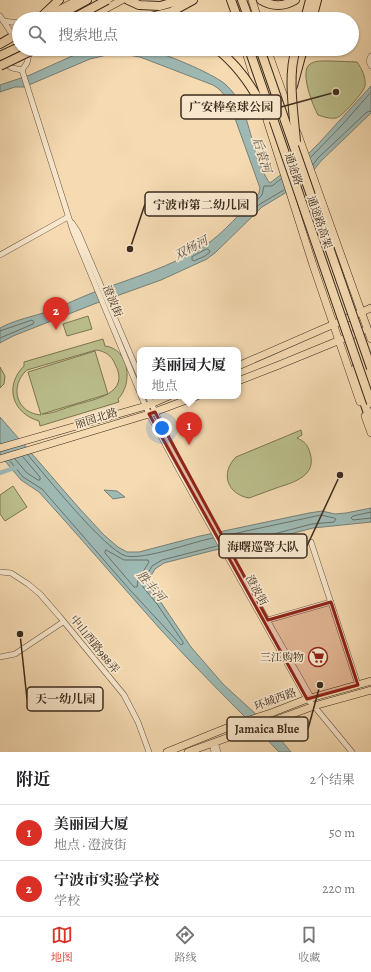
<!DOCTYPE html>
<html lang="zh">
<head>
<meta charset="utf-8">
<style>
  :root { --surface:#fff; --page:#f2f2f2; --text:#202124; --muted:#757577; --line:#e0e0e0; --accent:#d93025 }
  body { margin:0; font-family:Alegreya,"Noto Serif SC",serif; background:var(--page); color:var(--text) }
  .you { position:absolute; left:162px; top:428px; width:14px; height:14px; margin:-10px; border:3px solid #fff; border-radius:50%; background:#1a73e8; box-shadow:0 0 0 6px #1a73e833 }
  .badge { display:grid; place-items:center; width:26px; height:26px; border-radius:50%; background:var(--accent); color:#fff; font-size:13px; font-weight:700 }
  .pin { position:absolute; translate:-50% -33px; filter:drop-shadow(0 1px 2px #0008) }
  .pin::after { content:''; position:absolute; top:21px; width:14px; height:12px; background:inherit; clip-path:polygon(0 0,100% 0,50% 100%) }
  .popup { position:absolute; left:137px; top:347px; width:104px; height:52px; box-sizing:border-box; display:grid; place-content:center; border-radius:8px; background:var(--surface); filter:drop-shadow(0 1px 3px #0005); font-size:13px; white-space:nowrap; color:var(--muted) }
  .popup b { font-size:15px; color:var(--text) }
  .popup::after { content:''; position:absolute; left:50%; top:100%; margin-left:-8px; border:8px solid transparent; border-top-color:var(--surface) }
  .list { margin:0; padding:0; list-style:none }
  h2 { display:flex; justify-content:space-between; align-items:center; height:52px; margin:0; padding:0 16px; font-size:17px }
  h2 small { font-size:13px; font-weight:400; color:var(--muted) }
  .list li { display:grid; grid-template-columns:26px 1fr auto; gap:12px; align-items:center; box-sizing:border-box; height:56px; padding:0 16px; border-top:1px solid var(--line) }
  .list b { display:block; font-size:15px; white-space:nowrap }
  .list p { margin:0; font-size:13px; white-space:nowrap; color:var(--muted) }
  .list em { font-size:13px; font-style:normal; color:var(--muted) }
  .icon { flex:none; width:22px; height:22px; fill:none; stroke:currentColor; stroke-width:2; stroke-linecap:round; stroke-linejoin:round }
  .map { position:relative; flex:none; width:371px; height:752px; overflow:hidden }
  .search { position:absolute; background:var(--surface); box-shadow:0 1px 3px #0004; left:12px; right:12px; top:12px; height:44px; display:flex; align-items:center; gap:10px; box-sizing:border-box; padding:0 14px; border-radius:22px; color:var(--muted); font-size:15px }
  .sheet { height:164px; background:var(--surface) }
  nav { display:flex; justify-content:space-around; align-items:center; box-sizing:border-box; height:56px; border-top:1px solid var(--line); background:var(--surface); font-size:11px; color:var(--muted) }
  nav a { display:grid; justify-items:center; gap:2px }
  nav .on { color:var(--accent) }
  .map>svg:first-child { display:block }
  .green { fill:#bbc08d; stroke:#7b7654; fill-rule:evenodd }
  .water { fill:#9eb9b4; stroke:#768077 }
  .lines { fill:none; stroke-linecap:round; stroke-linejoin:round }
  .shore { stroke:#6c7268; stroke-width:1 }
  .canal { stroke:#9eb9b4; stroke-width:4.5 }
  .minor-casing { stroke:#6a5742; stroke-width:6 }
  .major-casing { stroke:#3b2b1c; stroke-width:8 }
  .highway-casing { stroke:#3b2b1c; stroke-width:10 }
  .minor { stroke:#f8e7cd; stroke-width:5 }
  .major { stroke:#f5dab2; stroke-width:7 }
  .highway { stroke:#f5dab2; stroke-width:8 }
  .highway-bridge-casing { stroke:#3b2b1c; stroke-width:10; stroke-linecap:butt }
  .highway-bridge { stroke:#f5dab2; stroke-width:8 }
  .marked { fill:#8f2418; fill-opacity:0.2; stroke:#8f2418; stroke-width:3; stroke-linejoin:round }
  .labels { text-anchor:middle; stroke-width:3.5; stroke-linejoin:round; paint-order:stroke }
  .street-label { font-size:11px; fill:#3b2b1c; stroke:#f8e7cd }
  .poi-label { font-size:11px; fill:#3b2b1c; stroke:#f8e7cd; text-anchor:end }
  .water-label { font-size:12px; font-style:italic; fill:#544e42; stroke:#f8e7cd }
  .leader { fill:none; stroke:#3b2b1c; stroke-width:1.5 }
  .callout-dot { fill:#3b2b1c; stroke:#f8e7cd; stroke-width:1.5 }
  .callout { fill:#f8e7cd; stroke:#3b2b1c; stroke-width:1.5 }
  .callout-label { font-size:12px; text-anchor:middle; font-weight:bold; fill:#3b2b1c }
</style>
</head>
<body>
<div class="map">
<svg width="371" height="752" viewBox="0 0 371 752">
  <rect width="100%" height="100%" fill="#f5dab2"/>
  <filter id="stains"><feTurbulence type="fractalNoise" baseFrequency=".005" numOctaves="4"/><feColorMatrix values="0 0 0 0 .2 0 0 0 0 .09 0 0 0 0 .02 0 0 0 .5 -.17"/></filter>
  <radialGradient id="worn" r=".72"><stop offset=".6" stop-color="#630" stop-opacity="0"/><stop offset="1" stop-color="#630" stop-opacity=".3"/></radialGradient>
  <!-- green -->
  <g class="green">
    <path d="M331,61L357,62C362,69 366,77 365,86C364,92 342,117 336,118C330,119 324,117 318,115C313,106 300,73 309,65C314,60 324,61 331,61Z"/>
    <polygon points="88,316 92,329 67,336 63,324"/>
    <path d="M103,339L105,346C130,349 133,384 118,399L119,402L40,426L39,421C12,413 4,386 24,366V362ZM96,350C105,351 112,356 115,364C131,394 95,399 75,405C64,408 53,414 42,414L108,394L95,351L28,372L41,415C16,413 9,386 27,370Z"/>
    <polygon points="0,367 5,376 4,384 0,388"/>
    <path d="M301,430L302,435L297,438C304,441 308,445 310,453C317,475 295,482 279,487C269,491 259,494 249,498C227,494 220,473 236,457Z"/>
    <polygon points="13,486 27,507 5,521 0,514 0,495"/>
  </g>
  <!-- water -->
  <g class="water">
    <path d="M96,49C111,49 130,47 144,49C162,52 212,73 225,84C233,91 240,101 244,112C250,129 259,171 270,183L308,154L320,142L371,86V113L321,161L313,171L300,184L262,207L216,252L207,259L161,280L94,304L13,336L0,343V328C13,321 26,318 40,314C60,308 78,298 97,291C133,278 172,266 204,246C222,235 244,209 259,193L260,188L228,99L219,89L213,85L140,57L128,55L111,54L90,59L24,87H15L0,92V85L30,75L72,56Z"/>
    <path d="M0,417L79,508L104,535L118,547L127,552H139L200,536L309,513L322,511L335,514L346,513L371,508V522L313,528L267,540L215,550L164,563L155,569L146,584L160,601L191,647L223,684L271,728L291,752H279C240,711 199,672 161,630C120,584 80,537 39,492L21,480L0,455Z"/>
    <polygon points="104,490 117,491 125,497 113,499"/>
  </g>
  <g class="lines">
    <!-- shore -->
    <g class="shore">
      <path d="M94,49V52L96,53C112,50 128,49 145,54L146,53V49"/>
      <polyline points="311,157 343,124 371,92"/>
      <polyline points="313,165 318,158 367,112 371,111"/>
      <polyline points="281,179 272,186 264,186 262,195 250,208 250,210 253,211 260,204 284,190"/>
      <polygon points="207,249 209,250 210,252 205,256 194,261 192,260 192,257"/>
      <polyline points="0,331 32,320 34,322 33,324 0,338"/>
      <path d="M28,455C44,474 106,551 126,556C145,560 192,542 213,538"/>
      <polyline points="15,459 27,473 38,480 40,480 40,477 23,457"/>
      <polyline points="10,461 23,477 42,489 130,590 181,645 183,644 183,642 157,604 143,587 143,582 152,566 162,560 217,546"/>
      <polyline points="371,512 353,516 351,518 353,520 371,518"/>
      <polyline points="223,536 321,515 334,518 336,519 334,522 312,524 266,536 228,544"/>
      <polygon points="106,550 124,560 148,560 149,562 138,580 137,587 134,587 105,553"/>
    </g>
    <!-- canal -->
    <polyline class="canal" points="0,473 17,467"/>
    <!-- minor casing -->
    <g class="minor-casing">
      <g id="minor">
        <polyline points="0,16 12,34"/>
        <polyline points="3,21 19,23"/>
        <polyline points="30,50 27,63 22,70 73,231 140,393"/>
        <polyline points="371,56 369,61 371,66"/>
        <polyline points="4,63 12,68 22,70"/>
        <polyline points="72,223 78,232 140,377"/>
        <polyline points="0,255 68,217"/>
        <polyline points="141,396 149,414 179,470 307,699 314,706 352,752"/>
        <path d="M148,396C171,449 200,499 227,550"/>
        <polyline points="311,542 358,685"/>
        <polyline points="232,558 312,699"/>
        <polyline points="0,572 11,573 28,584 40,594 60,617 124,695 138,722 149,752"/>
        <polyline points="268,620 331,602"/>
        <polyline points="0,657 15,654 63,622"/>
        <polyline points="215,742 218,752"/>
        <polyline points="212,743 214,752"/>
      </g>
    </g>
    <!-- major casing -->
    <g class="major-casing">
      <g id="major">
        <polyline points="252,0 258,19"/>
        <polyline points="41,19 78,0"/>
        <polyline points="87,19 122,0"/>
        <polyline points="245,49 260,98"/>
        <polyline points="267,49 292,119"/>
        <polyline points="265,114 313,265 360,402"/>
        <polyline points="297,132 371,339"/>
        <polyline points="238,366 371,308"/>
        <polyline points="238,381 279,365 362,331"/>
        <polyline points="365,416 371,433"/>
        <polyline points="0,448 146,406 169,396"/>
        <polyline points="0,459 149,414 197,396"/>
        <polyline points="167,752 234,725 271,713 307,699 371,681"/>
        <polyline points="188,752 314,706 371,690"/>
      </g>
    </g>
    <!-- highway casing -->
    <g class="highway-casing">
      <g id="highway">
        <polyline points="128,0 139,5 160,6 182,0"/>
        <polyline points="231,0 238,19"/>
        <polyline points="242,0 249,19"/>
        <path d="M261,0C273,7 283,7 295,0"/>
        <polyline points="39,19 59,0"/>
        <polyline points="52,19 87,0"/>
        <polyline points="143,19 171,12 193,0"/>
        <polyline points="305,19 310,0"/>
        <polyline points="312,19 317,0"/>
        <polyline points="0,44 19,33"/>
        <polyline points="0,56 19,47"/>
        <polyline points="293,86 303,49"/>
        <polyline points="356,368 362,396 371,422"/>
      </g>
    </g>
    <!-- minor -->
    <use href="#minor" class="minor"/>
    <!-- major -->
    <use href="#major" class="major"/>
    <!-- highway -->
    <use href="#highway" class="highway"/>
    <!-- highway-bridge casing -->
    <g class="highway-bridge-casing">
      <g id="highway-bridge">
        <polyline points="72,19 107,0"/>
        <path d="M217,49C240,67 256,92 268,118"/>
        <polyline points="249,49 371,403"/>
        <polyline points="260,49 371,368"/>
        <path d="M296,49C287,76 294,114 296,142"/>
        <polyline points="0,66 35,49"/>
      </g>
    </g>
    <!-- highway-bridge -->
    <use href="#highway-bridge" class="highway-bridge"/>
  </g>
  <!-- marked area -->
  <path class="marked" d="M155,412L268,620L331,602L358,685L307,699L149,414Z"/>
  <!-- icons -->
  <defs>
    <g id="supermarket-ring" transform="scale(1)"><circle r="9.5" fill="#f8e7cd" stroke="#8f2418" stroke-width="1.5"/><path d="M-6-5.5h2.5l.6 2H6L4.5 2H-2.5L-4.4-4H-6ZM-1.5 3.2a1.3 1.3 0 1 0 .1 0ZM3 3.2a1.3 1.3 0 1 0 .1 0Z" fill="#8f2418"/></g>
  </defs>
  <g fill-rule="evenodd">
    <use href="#supermarket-ring" x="318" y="657"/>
  </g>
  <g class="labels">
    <!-- street labels -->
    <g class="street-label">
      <text transform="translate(294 169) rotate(72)" y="4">通途路</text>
      <text transform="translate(320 222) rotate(71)" y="4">通途路高架</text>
      <text transform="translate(113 301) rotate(67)" y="4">澄波街</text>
      <text transform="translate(96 418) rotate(-17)" y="4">丽园北路</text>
      <text transform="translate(257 590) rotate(61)" y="4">澄波街</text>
      <text transform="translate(95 644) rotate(51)" y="4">中山西路988弄</text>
      <text transform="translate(275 699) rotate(-20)" y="4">环城西路</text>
    </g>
    <!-- poi labels -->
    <g class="poi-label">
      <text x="304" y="661">三江购物</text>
    </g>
    <!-- water labels -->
    <g class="water-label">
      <text transform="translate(262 155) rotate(72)" y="4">后袁河</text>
      <text transform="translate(191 248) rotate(-28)" y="4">双杨河</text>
      <text transform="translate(151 586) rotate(49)" y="4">胜丰河</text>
    </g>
  </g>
  <!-- callouts -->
  <path class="leader" d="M336 92L281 107M130 249L145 204M340 475L307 546M20 634L27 699M320 685L308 729"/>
  <g class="callout-dot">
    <circle cx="336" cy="92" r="4"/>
    <circle cx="130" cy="249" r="4"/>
    <circle cx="340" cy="475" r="4"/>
    <circle cx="20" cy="634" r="4"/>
    <circle cx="320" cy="685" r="4"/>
  </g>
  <g class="callout">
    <rect x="181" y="95" width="100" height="24" rx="4"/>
    <rect x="145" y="192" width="112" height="24" rx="4"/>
    <rect x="219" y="534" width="88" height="24" rx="4"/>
    <rect x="27" y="687" width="76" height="24" rx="4"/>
    <rect x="227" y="717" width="81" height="24" rx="4"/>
  </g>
  <g class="callout-label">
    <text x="231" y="111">广安棒垒球公园</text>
    <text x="201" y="209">宁波市第二幼儿园</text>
    <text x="263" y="551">海曙巡警大队</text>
    <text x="65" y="703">天一幼儿园</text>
    <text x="267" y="733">Jamaica Blue</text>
  </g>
  <rect width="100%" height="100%" filter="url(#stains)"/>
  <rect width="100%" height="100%" fill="url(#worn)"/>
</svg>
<div class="you"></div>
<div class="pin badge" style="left:189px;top:445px">1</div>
<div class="popup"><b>美丽园大厦</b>地点</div>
<div class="pin badge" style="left:56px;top:330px">2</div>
<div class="search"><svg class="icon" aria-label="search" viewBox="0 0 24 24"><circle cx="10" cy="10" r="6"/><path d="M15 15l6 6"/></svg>搜索地点</div>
</div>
<section class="sheet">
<h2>附近<small>2个结果</small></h2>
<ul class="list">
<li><span class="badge">1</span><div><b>美丽园大厦</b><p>地点 · 澄波街</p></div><em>50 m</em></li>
<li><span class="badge">2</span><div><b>宁波市实验学校</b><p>学校</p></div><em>220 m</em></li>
</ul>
</section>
<nav>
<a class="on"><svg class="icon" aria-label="map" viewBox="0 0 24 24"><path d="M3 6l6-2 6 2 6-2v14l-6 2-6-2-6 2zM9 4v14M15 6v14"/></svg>地图</a>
<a><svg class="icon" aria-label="directions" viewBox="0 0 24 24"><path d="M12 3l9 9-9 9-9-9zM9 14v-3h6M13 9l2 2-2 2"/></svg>路线</a>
<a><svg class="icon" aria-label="saved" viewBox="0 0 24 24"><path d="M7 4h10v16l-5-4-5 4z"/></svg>收藏</a>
</nav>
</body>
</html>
